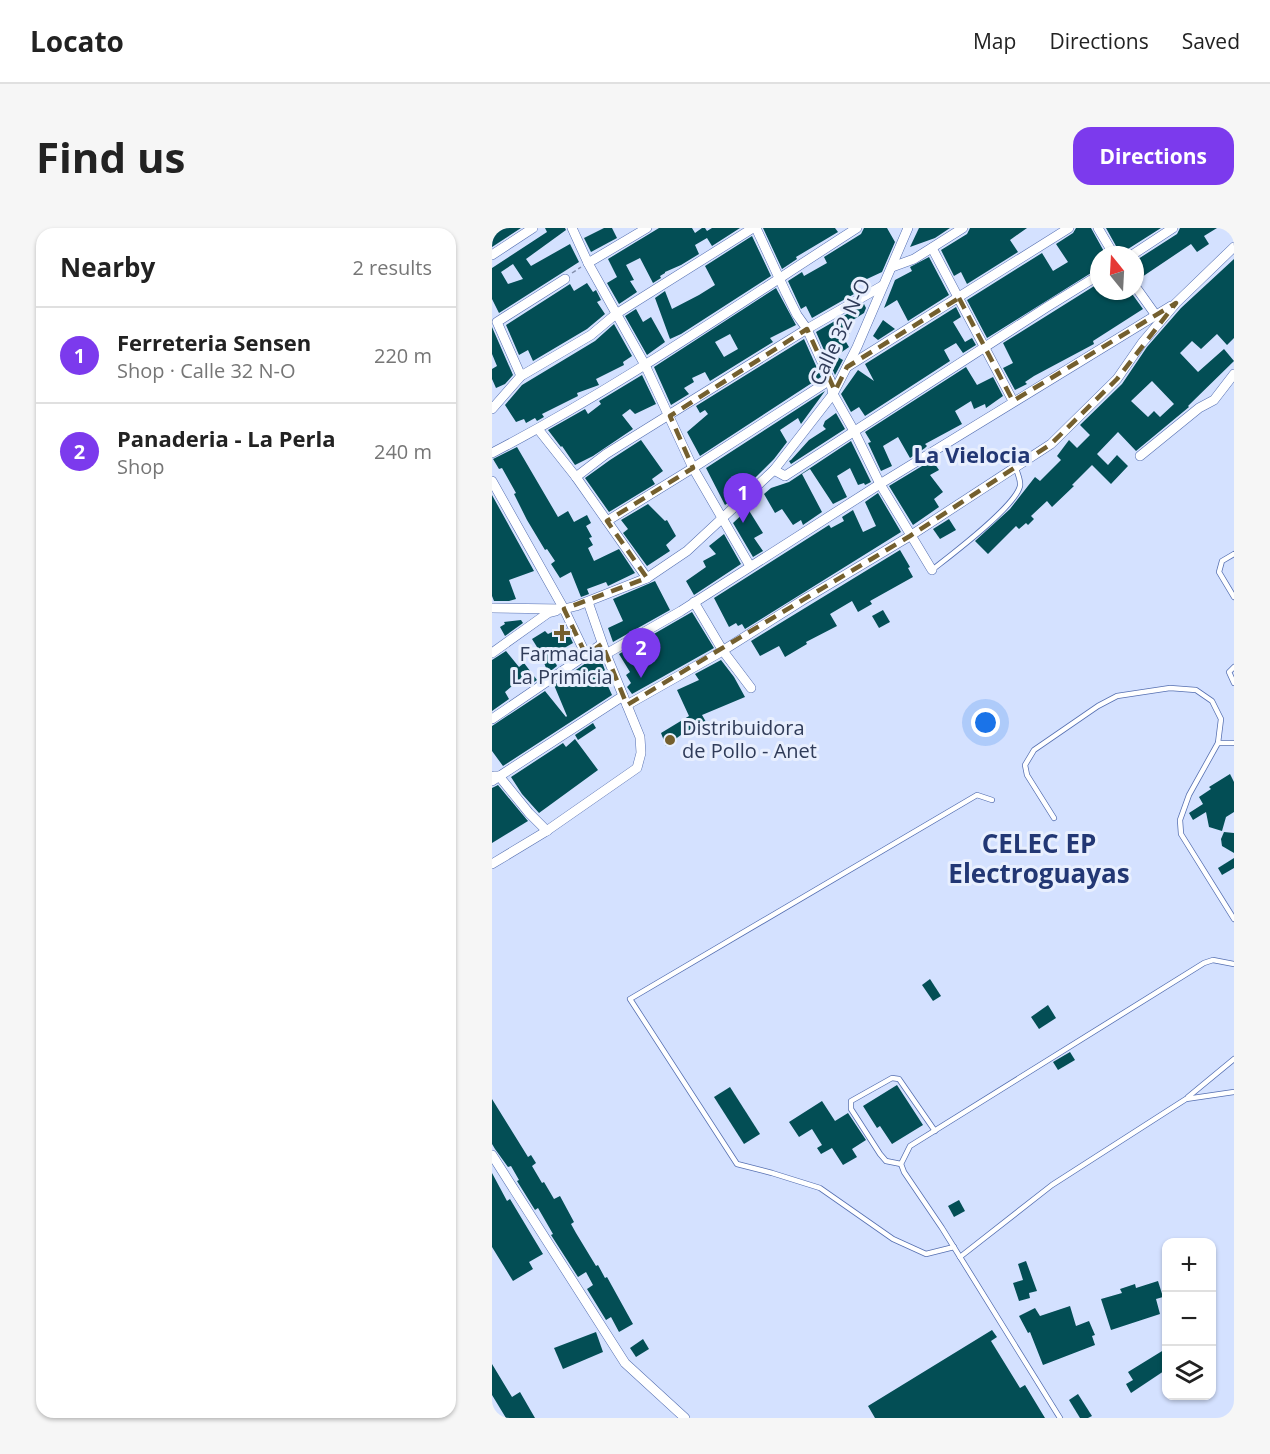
<!DOCTYPE html>
<html lang="en">
<head>
<meta charset="utf-8">
<style>
  :root { --surface:#fff; --page:#f6f6f6; --text:#222; --muted:#767676; --line:#e0e0e0; --accent:#7c3aed }
  body { margin:0; font-family:"Open Sans",sans-serif; background:var(--page); color:var(--text) }
  .controls { position:absolute; right:18px; bottom:18px; display:grid; overflow:hidden; border-radius:12px; box-shadow:0 2px 4px #0004 }
  .controls button { width:54px; height:54px; display:grid; place-items:center; padding:0; border:0; border-bottom:2px solid var(--line); background:var(--surface); color:var(--text); font:30px sans-serif }
  .compass { position:absolute; left:598px; top:18px; width:54px; height:54px; border-radius:50%; background:var(--surface); box-shadow:0 2px 4px #0004; rotate:342deg }
  .you { position:absolute; left:494px; top:495px; width:21px; height:21px; margin:-15px; border:4px solid #fff; border-radius:50%; background:#1a73e8; box-shadow:0 0 0 9px #1a73e833 }
  .badge { display:grid; place-items:center; width:39px; height:39px; border-radius:50%; background:var(--accent); color:#fff; font-size:20px; font-weight:700 }
  .pin { position:absolute; translate:-50% -50px; filter:drop-shadow(0 2px 3px #0008) }
  .pin::after { content:''; position:absolute; top:32px; width:21px; height:18px; background:inherit; clip-path:polygon(0 0,100% 0,50% 100%) }
  .list { margin:0; padding:0; list-style:none }
  h2 { display:flex; justify-content:space-between; align-items:center; height:78px; margin:0; padding:0 24px; font-size:26px }
  h2 small { font-size:20px; font-weight:400; color:var(--muted) }
  .list li { display:grid; grid-template-columns:39px 1fr auto; gap:18px; align-items:center; box-sizing:border-box; height:96px; padding:0 24px; border-top:2px solid var(--line) }
  .list b { display:block; font-size:22px; white-space:nowrap }
  .list p { margin:0; font-size:20px; white-space:nowrap; color:var(--muted) }
  .list em { font-size:20px; font-style:normal; color:var(--muted) }
  .icon { flex:none; width:33px; height:33px; fill:none; stroke:currentColor; stroke-width:2; stroke-linecap:round; stroke-linejoin:round }
  .map { position:relative; flex:none; width:742px; height:1190px; overflow:hidden; border-radius:18px }
  header { display:flex; align-items:center; gap:36px; box-sizing:border-box; height:84px; padding:0 30px; background:var(--surface); border-bottom:2px solid var(--line) }
  header strong { font-size:28px }
  nav { display:flex; gap:33px; margin-inline-start:auto; font-size:21px }
  .intro { display:flex; align-items:center; justify-content:space-between; box-sizing:border-box; height:144px; padding:0 36px }
  h1 { margin:0; font-size:42px }
  .button { padding:15px 27px; border-radius:18px; background:var(--accent); color:#fff; font-size:21px; font-weight:700 }
  main { display:flex; gap:36px; padding:0 36px }
  aside { flex:1; background:var(--surface); border-radius:18px; box-shadow:0 2px 4px #0004 }
  .map>svg:first-child { display:block }
  .building { fill:#034e55; fill-rule:evenodd }
  .lines { fill:none; stroke-linecap:round; stroke-linejoin:round }
  .service-casing { stroke:#556fb1; stroke-width:6 }
  .minor-casing { stroke:#556fb1; stroke-width:10 }
  .path { stroke:#818dab; stroke-width:1.5; stroke-dasharray:4.5 3; stroke-linecap:butt }
  .service { stroke:#fff; stroke-width:4.5 }
  .minor { stroke:#fff; stroke-width:9 }
  .marked { fill:none; stroke:#745f2e; stroke-width:4.5; stroke-dasharray:12 8; stroke-linejoin:round }
  .poi-dot { fill:#745f2e; stroke:#e8effe; stroke-width:2 }
  .labels { text-anchor:middle; stroke-width:6; stroke-linejoin:round; paint-order:stroke }
  .street-label { font-size:20px; fill:#303c59; stroke:#e8effe }
  .poi-label { font-size:20px; fill:#303c59; stroke:#e8effe }
  .quarter-label { font-size:22px; font-weight:bold; fill:#223774; stroke:#e8effe }
  .district-label { font-size:26px; font-weight:bold; fill:#223774; stroke:#e8effe }
</style>
</head>
<body>
<header>
<strong>Locato</strong>
<nav><a>Map</a><a>Directions</a><a>Saved</a></nav>
</header>
<div class="intro"><h1>Find us</h1><a class="button">Directions</a></div>
<main>
<aside>
<h2>Nearby<small>2 results</small></h2>
<ul class="list">
<li><span class="badge">1</span><div><b>Ferreteria Sensen</b><p>Shop · Calle 32 N-O</p></div><em>220 m</em></li>
<li><span class="badge">2</span><div><b>Panaderia - La Perla</b><p>Shop</p></div><em>240 m</em></li>
</ul>
</aside>
<div class="map">
<svg width="742" height="1190" viewBox="0 0 742 1190">
  <rect width="100%" height="100%" fill="#d4e1ff"/>
  <!-- building -->
  <g class="building">
    <polygon points="0,0 29,0 0,19"/>
    <path d="M53,0H73L74,2L34,31L39,38L78,16L87,34L7,85L0,71V40L55,4ZM21,36L31,51L16,56L9,44Z"/>
    <polygon points="112,0 120,0 125,10 99,24 92,10"/>
    <polygon points="167,0 200,0 203,5 210,0 213,0 215,3 220,0 248,0 220,18 215,10 203,17 207,26 189,37 173,44 173,45 168,48 169,50 161,55 148,30 134,37 142,52 138,53 145,64 127,76 115,55 125,49 116,31"/>
    <polygon points="271,0 343,0 346,4 304,29 305,31 290,41"/>
    <polygon points="372,0 395,0 403,14 390,44 362,57 365,62 361,65 362,66 320,90 314,78 309,81 296,53 310,44 312,48 335,35 332,29 369,6"/>
    <polygon points="427,0 458,0 443,10 418,19"/>
    <polygon points="478,0 535,0 518,12 526,24 475,56 469,44 462,48 449,22 475,6"/>
    <polygon points="584,0 599,0 614,27 607,27 607,40 495,110 475,72 550,25 561,43 576,34 564,16 581,5"/>
    <polygon points="614,0 669,0 636,21 633,27 629,27"/>
    <polygon points="688,0 725,0 712,8 717,16 705,24 699,16 647,51 643,44 643,33 685,6"/>
    <polygon points="260,8 279,48 189,106 178,111 163,70 173,63 180,81 207,67 223,57 213,38"/>
    <polygon points="437,29 457,67 416,93 405,72 392,80 403,52 420,43 418,39"/>
    <path d="M742,31V110L735,117L725,106L709,121L700,113L688,125L706,144L732,121L742,133L696,178L697,179L644,223L626,204L605,226L616,237L625,227L636,238L619,256L600,237L580,257L582,258L560,279L555,273L539,288L542,291L536,297L534,295L527,301L524,298L496,326L483,313L518,281L543,249L548,253L569,232L565,228L577,212L585,220L598,207L588,197L630,156L655,119L689,80ZM660,153L682,176L668,189L662,183L656,189L639,173Z"/>
    <polygon points="95,55 101,64 104,62 109,72 105,74 113,86 95,101 41,133 36,122 27,127 14,97 78,56 82,63"/>
    <polygon points="607,55 607,63 638,63 651,81 601,113 602,116 542,148 533,154 535,156 523,162 511,140 521,135 511,115"/>
    <path d="M284,60L304,97L278,110L281,114L218,153L213,144L200,150L202,154L192,160L197,166L179,177L162,139ZM238,106L246,121L232,129L223,114Z"/>
    <polygon points="372,76 374,80 372,85 353,97 358,105 351,109 357,119 344,128 351,132 343,147 324,104"/>
    <polygon points="464,79 469,89 461,94 473,114 480,110 484,117 471,125 464,115 452,122 458,133 373,188 367,179 359,184 349,166 366,142 382,153 373,136"/>
    <polygon points="144,81 151,94 159,89 173,114 155,127 133,88"/>
    <polygon points="391,92 403,101 386,112 381,108"/>
    <polygon points="122,96 140,128 131,134 132,137 104,151 107,157 85,165 86,168 50,186 52,189 45,193 43,190 34,195 32,191 24,194 13,177 30,157 103,113"/>
    <polygon points="0,99 21,147 13,156 4,160 0,151 0,141 5,138 0,126"/>
    <polygon points="312,111 329,149 208,228 195,204 216,186 213,182 208,185 204,178"/>
    <polygon points="474,139 485,157 501,149 511,168 494,180 493,176 482,181 479,173 463,183 470,196 433,216 435,218 433,220 418,230 406,209 391,218 400,238 389,243 376,215 379,214 373,204"/>
    <polygon points="150,147 164,176 143,186 138,181 130,187 141,201 101,228 83,237 70,218 69,219 56,202 93,181 96,186 109,176 107,173"/>
    <polygon points="333,163 309,196 306,190 288,202 295,214 282,231 251,262 240,268 241,271 233,277 214,240"/>
    <polygon points="344,185 353,201 299,236 297,233 299,232 317,212 334,201 331,198 333,193"/>
    <polygon points="149,212 171,243 160,251 163,256 117,284 93,250 118,232"/>
    <polygon points="359,213 379,254 373,257 372,255 366,257 358,240 345,248 355,269 341,276 318,241 310,246 330,284 311,297 309,292 301,297 290,281 283,285 272,266 279,260 297,254"/>
    <polygon points="25,219 66,289 76,283 82,294 95,287 99,295 94,298 100,309 97,310 101,317 96,320 102,333 127,321 143,345 116,358 114,354 95,361 97,366 89,369 79,344 68,350 59,336 63,333 55,321 53,322 35,292 22,266 24,265 10,240 7,241 1,231"/>
    <polygon points="440,232 447,242 438,247 451,264 442,271 447,279 421,297 397,258"/>
    <polygon points="386,265 409,304 253,401 250,396 246,398 244,395 237,399 222,370 326,304 337,297 339,300 352,293 350,289 361,282 371,304 384,298 373,274"/>
    <polygon points="0,267 42,343 17,352 24,371 17,373 2,373 0,368"/>
    <polygon points="156,276 173,293 175,292 184,308 174,317 178,323 155,338 131,305 136,301 129,292"/>
    <polygon points="256,281 271,305 262,310 271,323 261,329 241,295"/>
    <polygon points="457,291 464,302 448,311 441,301"/>
    <polygon points="232,306 249,336 202,367 194,353 214,339 211,333 224,326 217,318"/>
    <polygon points="408,322 418,339 416,340 421,349 378,373 380,376 366,384 360,373 338,386 345,398 314,414 315,416 293,429 287,418 268,428 259,413"/>
    <polygon points="163,353 178,382 121,414 116,400 131,393 121,371"/>
    <polygon points="391,382 398,394 387,400 380,388"/>
    <polygon points="200,384 222,420 140,466 135,459 139,455 134,447 138,444 127,426"/>
    <polygon points="29,392 31,395 13,408 8,399 13,396 12,394"/>
    <polygon points="73,398 81,415 60,427 65,438 56,445 49,427 50,427 40,411 53,403 56,406"/>
    <polygon points="14,423 27,439 32,435 45,452 35,459 28,451 13,464 17,471 0,483 0,432"/>
    <polygon points="107,426 114,445 111,447 120,467 11,538 0,523 0,498 53,463 74,489 75,488 62,457"/>
    <polygon points="229,432 242,449 253,469 210,487 214,494 193,504 174,518 169,505 197,488 185,462 207,452 203,446"/>
    <polygon points="101,495 104,500 86,512 83,507"/>
    <polygon points="83,511 106,542 47,585 30,566 19,549 71,515 74,519"/>
    <polygon points="738,546 742,554 742,584 734,589 730,603 717,599 714,584 701,592 697,585 711,576 707,569 719,561 717,559"/>
    <polygon points="6,557 36,593 0,615 0,560"/>
    <polygon points="732,604 742,605 742,625 730,618 729,611"/>
    <polygon points="742,630 742,640 730,647 726,640"/>
    <polygon points="438,751 449,768 441,773 430,757"/>
    <polygon points="556,777 564,790 547,801 539,789"/>
    <polygon points="578,824 583,832 566,842 561,834"/>
    <polygon points="405,857 431,897 400,916 388,898 385,900 371,878"/>
    <polygon points="238,859 268,906 252,916 222,869"/>
    <polygon points="0,871 36,929 39,927 44,935 40,938 50,955 52,954 62,971 68,968 82,994 79,996 84,1005 104,1038 106,1037 113,1050 115,1049 141,1096 127,1104 119,1089 114,1092 95,1061 101,1057 94,1044 86,1049 59,1007 61,1006 46,980 43,982 25,953 27,952 19,938 16,939 3,921 0,916"/>
    <polygon points="330,873 343,893 356,885 374,912 360,921 365,929 351,937 340,920 329,926 325,920 330,917 320,901 307,909 297,894"/>
    <polygon points="0,945 15,973 18,971 51,1026 37,1034 41,1041 21,1053 0,1019"/>
    <polygon points="467,972 473,983 462,989 456,978"/>
    <polygon points="534,1033 545,1063 537,1065 538,1070 527,1073 521,1055 531,1052 526,1036"/>
    <polygon points="666,1053 671,1069 664,1071 668,1086 619,1102 609,1071 630,1065 628,1061 643,1056 644,1060"/>
    <polygon points="578,1078 584,1098 597,1093 603,1107 600,1108 603,1117 551,1137 538,1104 536,1105 527,1088 543,1080 548,1088"/>
    <polygon points="500,1102 505,1109 499,1113 528,1160 533,1157 553,1190 383,1190 376,1178"/>
    <polygon points="104,1104 111,1124 71,1141 62,1120"/>
    <polygon points="151,1111 157,1121 144,1129 138,1120"/>
    <polygon points="675,1120 675,1141 639,1165 634,1156 641,1152 636,1144"/>
    <polygon points="0,1136 20,1169 28,1164 43,1190 14,1190 0,1167"/>
    <polygon points="586,1166 600,1188 596,1190 588,1190 577,1172"/>
  </g>
  <g class="lines">
    <!-- service casing -->
    <g class="service-casing">
      <g id="service">
        <polyline points="742,326 730,333 727,344 742,369"/>
        <path d="M440,342C459,327 523,279 528,258C529,252 525,245 524,240"/>
        <polyline points="742,439 737,444 742,455"/>
        <polyline points="726,515 742,515"/>
        <polyline points="562,590 535,547 533,537 542,522 606,478 625,468 678,460 704,462 720,473 729,491 726,515 697,567 688,592 689,606 742,691"/>
        <polyline points="696,869 742,831"/>
        <polyline points="409,936 394,933 388,926 359,881 359,873 400,850 407,851 443,903"/>
        <polyline points="462,1019 434,1026 401,1011 328,960 280,945 245,936 138,771 485,567 500,572"/>
        <polyline points="468,1029 560,957 694,871 742,864"/>
        <polyline points="568,1190 450,1000 412,944 409,936 418,918 712,735 721,732 742,736"/>
      </g>
    </g>
    <!-- minor casing -->
    <g class="minor-casing">
      <g id="minor">
        <polyline points="80,0 96,35 153,137 201,240 258,338"/>
        <polyline points="264,0 294,65 305,87 315,101 338,152 341,166 362,203 388,256 440,342"/>
        <polyline points="606,0 622,27"/>
        <polyline points="440,20 521,173"/>
        <polyline points="0,27 41,0"/>
        <polyline points="640,27 681,0"/>
        <polyline points="96,35 155,0"/>
        <polyline points="400,39 422,31 471,0"/>
        <polyline points="643,58 663,86"/>
        <polyline points="355,139 577,0"/>
        <polyline points="29,148 5,94 73,51"/>
        <polyline points="0,181 29,148 99,107 124,86 261,0"/>
        <polyline points="46,201 84,249 155,350"/>
        <path d="M0,225C127,159 245,77 365,0"/>
        <polyline points="648,228 707,180 722,172 742,146"/>
        <polyline points="282,242 293,248 555,79 607,47"/>
        <polyline points="84,249 114,226 315,101 390,58"/>
        <polyline points="0,253 72,381 94,427"/>
        <polyline points="115,293 201,240 338,152"/>
        <polyline points="202,374 231,423 259,460"/>
        <polyline points="0,380 72,381 84,378 155,350 195,323 282,242 341,166 365,119 416,0"/>
        <polyline points="0,425 56,385 64,383"/>
        <polyline points="114,426 189,383 388,256 679,78"/>
        <polyline points="135,477 227,425 311,372 418,308 559,216 625,151 650,115 684,75 742,19"/>
        <polyline points="0,491 110,416"/>
        <polyline points="2,548 7,548 37,585 55,603"/>
        <polyline points="0,553 131,468"/>
        <polyline points="0,636 53,604 145,540 149,525 148,509 114,426 96,374"/>
        <polyline points="0,927 133,1135 193,1190"/>
      </g>
    </g>
    <!-- path -->
    <polyline class="path" points="80,45 89,39"/>
    <!-- service -->
    <use href="#service" class="service"/>
    <!-- minor -->
    <use href="#minor" class="minor"/>
  </g>
  <!-- marked area -->
  <path class="marked" d="M467,70L521,173L684,75L625,151L559,216L418,308L135,477L110,416L94,427L72,381L155,350L115,293L201,240L178,188L315,101L343,163L355,139Z"/>
  <!-- markers -->
  <g class="poi-dot">
    <path d="M67 396h6v6h6v6h-6v6h-6v-6h-6v-6h6z"/>
    <circle cx="178" cy="512" r="6"/>
  </g>
  <g class="labels">
    <!-- street labels -->
    <g class="street-label">
      <text transform="translate(348 104) rotate(-65)" y="7">Calle 32 N-O</text>
    </g>
    <!-- poi labels -->
    <g class="poi-label">
      <text x="70" y="433">Farmacia<tspan x="70" dy="23">La Primicia</tspan></text>
      <text x="190" y="507" text-anchor="start">Distribuidora<tspan x="190" dy="23">de Pollo - Anet</tspan></text>
    </g>
    <!-- quarter labels -->
    <g class="quarter-label">
      <text x="480" y="235">La Vielocia</text>
    </g>
    <!-- district labels -->
    <g class="district-label">
      <text x="547" y="625">CELEC EP<tspan x="547" dy="30">Electroguayas</tspan></text>
    </g>
  </g>
</svg>
<div class="controls">
<button>+</button>
<button>−</button>
<button><svg class="icon" aria-label="layers" viewBox="0 0 24 24"><path d="M12 4l9 5-9 5-9-5zM3 14l9 5 9-5"/></svg></button>
</div>
<svg class="compass" viewBox="-18 -18 36 36"><path d="M0-13l5 13h-10z" fill="#e53935"/><path d="M0 13l5-13h-10z" fill="#767676"/></svg>
<div class="you"></div>
<div class="pin badge" style="left:251px;top:295px">1</div>
<div class="pin badge" style="left:149px;top:450px">2</div>
</div>
</main>
</body>
</html>
